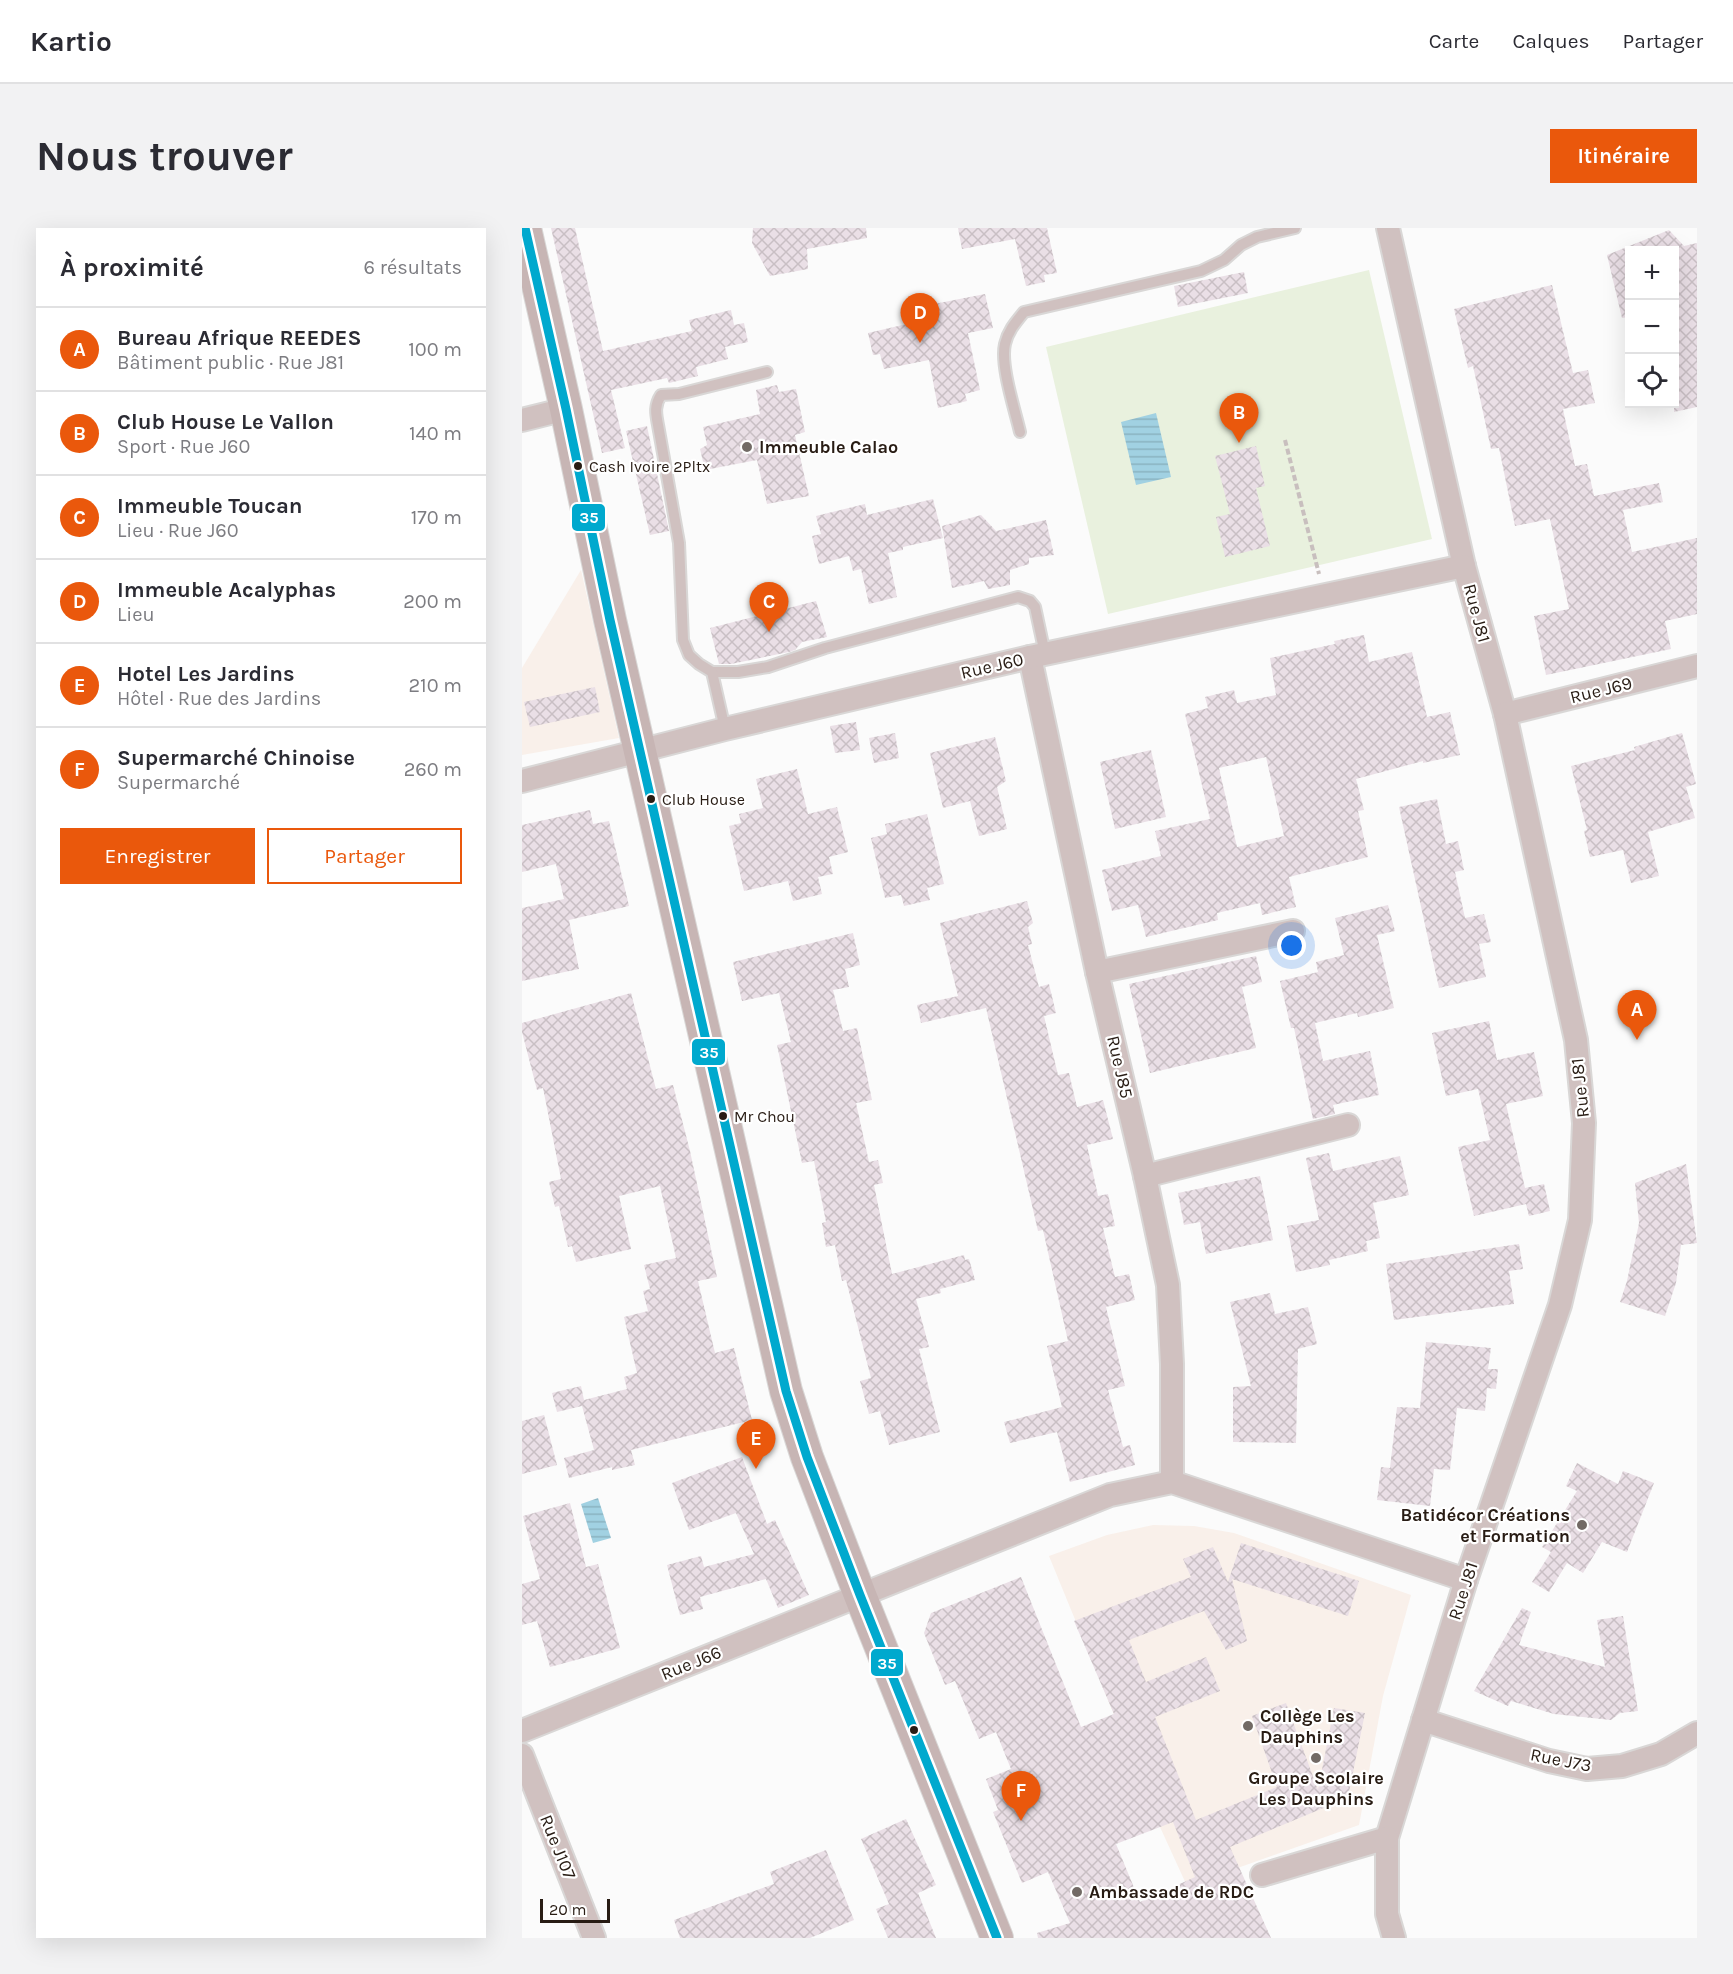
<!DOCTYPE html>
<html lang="fr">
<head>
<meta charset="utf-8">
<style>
  :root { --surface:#fff; --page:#f2f2f3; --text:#2b2b33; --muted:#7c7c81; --line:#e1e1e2; --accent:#ea580c }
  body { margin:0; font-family:Karla,sans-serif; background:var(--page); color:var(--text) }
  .controls { position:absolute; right:18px; top:18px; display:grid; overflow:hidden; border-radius:0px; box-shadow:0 6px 24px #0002 }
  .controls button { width:54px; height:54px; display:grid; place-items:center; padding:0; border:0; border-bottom:2px solid var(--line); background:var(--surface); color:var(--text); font:30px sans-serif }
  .scale { position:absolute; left:18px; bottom:15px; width:70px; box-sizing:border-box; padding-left:6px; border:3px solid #281c14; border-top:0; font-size:16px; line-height:21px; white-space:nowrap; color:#281c14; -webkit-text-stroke:4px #fff; paint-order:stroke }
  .you { position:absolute; left:770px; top:718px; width:21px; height:21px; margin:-15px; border:4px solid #fff; border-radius:50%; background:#1a73e8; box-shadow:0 0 0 9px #1a73e833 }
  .badge { display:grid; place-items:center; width:39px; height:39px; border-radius:50%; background:var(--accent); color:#fff; font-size:20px; font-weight:700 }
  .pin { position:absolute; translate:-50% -50px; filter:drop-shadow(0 2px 3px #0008) }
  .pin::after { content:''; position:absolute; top:32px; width:21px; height:18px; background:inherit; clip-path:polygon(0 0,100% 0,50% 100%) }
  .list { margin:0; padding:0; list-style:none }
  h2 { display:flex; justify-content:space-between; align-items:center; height:78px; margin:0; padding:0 24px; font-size:26px }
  h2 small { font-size:20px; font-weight:400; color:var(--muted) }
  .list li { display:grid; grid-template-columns:39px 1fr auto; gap:18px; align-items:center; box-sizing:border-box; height:84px; padding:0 24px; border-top:2px solid var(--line) }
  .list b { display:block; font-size:22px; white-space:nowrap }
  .list p { margin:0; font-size:20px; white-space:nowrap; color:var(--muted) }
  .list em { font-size:20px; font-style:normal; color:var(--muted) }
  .actions { display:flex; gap:12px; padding:18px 24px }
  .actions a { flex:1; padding:14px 0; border:2px solid var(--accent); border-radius:0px; text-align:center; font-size:21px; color:var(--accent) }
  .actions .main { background:var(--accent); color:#fff }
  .icon { flex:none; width:33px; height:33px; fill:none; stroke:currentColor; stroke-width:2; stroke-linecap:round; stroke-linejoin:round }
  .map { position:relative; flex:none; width:1175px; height:1710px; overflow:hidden; border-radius:0px }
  header { display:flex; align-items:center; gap:36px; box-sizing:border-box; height:84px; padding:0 30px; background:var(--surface); border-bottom:2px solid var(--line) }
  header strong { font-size:28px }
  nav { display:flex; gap:33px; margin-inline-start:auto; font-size:21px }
  .intro { display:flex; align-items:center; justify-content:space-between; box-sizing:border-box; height:144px; padding:0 36px }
  h1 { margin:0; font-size:42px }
  .button { padding:15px 27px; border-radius:0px; background:var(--accent); color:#fff; font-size:21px; font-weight:700 }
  main { display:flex; gap:36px; padding:0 36px }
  aside { flex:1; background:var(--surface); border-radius:0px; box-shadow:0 6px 24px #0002 }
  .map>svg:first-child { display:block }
  .built { fill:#f9f0ea }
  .garden { fill:#e9f1de }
  .water { fill:url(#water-rules) }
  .building { fill:url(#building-cross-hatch); fill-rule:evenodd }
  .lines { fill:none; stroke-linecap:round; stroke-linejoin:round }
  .lane-casing { stroke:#d9d7d6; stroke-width:14 }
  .street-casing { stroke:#d9d7d6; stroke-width:26 }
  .secondary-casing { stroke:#d9d7d6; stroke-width:34 }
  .path { stroke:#c8bfbe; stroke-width:4; stroke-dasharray:6 3; stroke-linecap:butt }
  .lane { stroke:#d0c1c0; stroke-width:10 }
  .street { stroke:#d0c1c0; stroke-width:22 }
  .secondary { stroke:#c7b5b4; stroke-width:32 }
  .bus-1-casing { stroke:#fff; stroke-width:14 }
  .bus-1 { stroke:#00a9ce; stroke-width:9 }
  .poi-dot { fill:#726a65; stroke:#fff; stroke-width:2 }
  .bus-dot { fill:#281c14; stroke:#fff; stroke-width:2 }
  .labels { text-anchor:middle; stroke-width:4.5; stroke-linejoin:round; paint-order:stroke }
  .bus-label { font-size:16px; fill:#281c14; stroke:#fff; text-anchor:start }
  .poi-label { font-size:18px; font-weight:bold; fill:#281c14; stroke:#fff; text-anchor:start }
  .street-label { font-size:18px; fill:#281c14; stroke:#fff }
  .line-badge { stroke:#fff; stroke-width:2 }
  .badge-label { font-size:16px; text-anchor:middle; font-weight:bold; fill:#fff }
</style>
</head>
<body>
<header>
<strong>Kartio</strong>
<nav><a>Carte</a><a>Calques</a><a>Partager</a></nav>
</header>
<div class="intro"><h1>Nous trouver</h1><a class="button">Itinéraire</a></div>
<main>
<aside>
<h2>À proximité<small>6 résultats</small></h2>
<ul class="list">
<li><span class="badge">A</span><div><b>Bureau Afrique REEDES</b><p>Bâtiment public · Rue J81</p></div><em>100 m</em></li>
<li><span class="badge">B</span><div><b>Club House Le Vallon</b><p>Sport · Rue J60</p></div><em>140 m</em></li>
<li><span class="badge">C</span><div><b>Immeuble Toucan</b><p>Lieu · Rue J60</p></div><em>170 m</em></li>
<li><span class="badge">D</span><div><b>Immeuble Acalyphas</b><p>Lieu</p></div><em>200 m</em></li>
<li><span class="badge">E</span><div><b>Hotel Les Jardins</b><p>Hôtel · Rue des Jardins</p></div><em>210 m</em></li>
<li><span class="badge">F</span><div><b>Supermarché Chinoise</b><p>Supermarché</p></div><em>260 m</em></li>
</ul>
<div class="actions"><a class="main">Enregistrer</a><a>Partager</a></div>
</aside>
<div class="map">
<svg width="1175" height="1710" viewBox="0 0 1175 1710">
  <defs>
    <pattern id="water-rules" width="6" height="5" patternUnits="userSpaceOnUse" patternTransform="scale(1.5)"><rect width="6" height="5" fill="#a1d1e2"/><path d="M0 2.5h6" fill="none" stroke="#8bb3c1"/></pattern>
    <pattern id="building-cross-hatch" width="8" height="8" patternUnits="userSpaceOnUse" patternTransform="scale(1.5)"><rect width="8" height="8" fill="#eadfe6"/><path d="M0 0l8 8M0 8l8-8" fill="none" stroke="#c9bfc4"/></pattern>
  </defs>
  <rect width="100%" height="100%" fill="#fbfbfb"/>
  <!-- built -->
  <g class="built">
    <polygon points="59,342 97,510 0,527 0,440"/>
    <polygon points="631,1297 672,1298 712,1305 889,1367 861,1468 837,1597 665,1658 638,1599 527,1328 585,1307"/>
  </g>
  <!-- garden -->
  <polygon class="garden" points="847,42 910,311 586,386 524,119"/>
  <!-- water -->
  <g class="water">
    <polygon points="634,185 649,249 614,257 599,194"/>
    <polygon points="76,1270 89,1310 71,1315 59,1276"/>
  </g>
  <!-- building -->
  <g class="building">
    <polygon points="29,0 53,0 81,123 170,103 167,92 209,82 212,97 222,95 226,114 203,119 206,131 174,139 176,148 147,155 145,150 89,162 103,220 80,225"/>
    <polygon points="231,0 344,0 345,10 285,21 286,41 248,48 230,15"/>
    <polygon points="436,0 525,0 535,45 522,47 523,54 504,58 493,11 440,21"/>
    <polygon points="1147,2 1162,18 1175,15 1175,179 1152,184 1152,22 1107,22 1107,89 1100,90 1085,27"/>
    <polygon points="722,44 726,65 656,79 652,58"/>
    <polygon points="1030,57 1051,145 1066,142 1073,175 1041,181 1053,238 1065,236 1072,268 1137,255 1141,274 1101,282 1110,324 1175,310 1175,386 1143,393 1149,421 1024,447 1012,388 1047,381 1028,291 993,298 977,220 969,221 951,138 946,140 932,81"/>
    <polygon points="463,66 471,100 446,105 458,162 443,166 445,173 416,180 407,132 362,141 358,126 351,127 346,105 415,89 412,76"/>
    <polygon points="255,157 257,164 274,161 283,204 273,207 287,268 245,276 235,232 183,242 178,221 185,217 181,199 238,186 234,162"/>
    <polygon points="125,198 147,303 128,307 104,203"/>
    <polygon points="734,218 743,258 734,260 748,318 703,329 694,289 708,286 693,228"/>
    <polygon points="411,271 421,310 381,319 381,322 366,325 375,369 347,376 339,341 331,343 327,328 297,336 290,308 299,306 294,288 343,276 345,287"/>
    <polygon points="459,287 474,303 524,292 532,327 507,330 507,336 488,342 488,357 466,361 462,353 430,360 420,298"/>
    <polygon points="294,373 305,409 280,414 273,422 267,424 209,436 197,436 188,400"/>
    <path d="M842,407L847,434L890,424L905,489L928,484L938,527L901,535V533L834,551L842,582L836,583L846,629L767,649L774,679L740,687L738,675L695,685L696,692L624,709L616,677L590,683L580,642L639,628L633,603L688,591L663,486L686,480L683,469L712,462L715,475L754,467L748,430L813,416L812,413ZM744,529L762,608L715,619L697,540Z"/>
    <polygon points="73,459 78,484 8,499 2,474"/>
    <polygon points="334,494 338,522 313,525 308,498"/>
    <polygon points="373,505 377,530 352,535 347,510"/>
    <polygon points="1160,505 1174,556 1164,559 1173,590 1126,604 1137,648 1109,655 1101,622 1068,629 1062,603 1065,602 1049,538 1113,522 1112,519"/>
    <polygon points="473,509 484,553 475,559 485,601 457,608 448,573 421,580 408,525"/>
    <polygon points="629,522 644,589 593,601 578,534"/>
    <polygon points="275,541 286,586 315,579 326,624 307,629 311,646 296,649 300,666 271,673 266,653 222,663 207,598 219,595 217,586 241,580 234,551"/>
    <polygon points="915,571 924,616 936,613 942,642 933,644 943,690 962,686 969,714 957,716 964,749 917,760 877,579"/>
    <polygon points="68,582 71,596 87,593 107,678 47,692 57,741 0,753 0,680 42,671 34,636 0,644 0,597"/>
    <polygon points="405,586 422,656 405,660 408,672 382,678 379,667 363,670 349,610 365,606 363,596"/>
    <polygon points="505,673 511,695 506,699 510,716 506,717 517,759 527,756 534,785 522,788 536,847 547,845 555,879 581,872 591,911 565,917 576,968 586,966 593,998 581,1000 593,1049 607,1046 613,1072 584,1079 603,1158 586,1162 601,1219 608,1217 613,1237 548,1254 535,1204 488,1215 482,1194 540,1179 525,1118 546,1113 521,1002 516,1003 464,780 399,795 395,777 436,768 418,695"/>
    <polygon points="866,677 873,703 855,707 872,780 836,789 835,785 793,795 801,833 848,823 857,867 811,877 813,886 791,891 772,800 769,800 758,753 796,744 794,734 822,727 813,690"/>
    <polygon points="331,705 338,737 323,741 327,759 311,762 321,803 335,800 350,872 334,875 347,934 356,932 361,955 352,957 370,1046 442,1027 443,1032 447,1031 453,1052 418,1061 419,1065 394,1071 407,1119 397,1121 418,1204 367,1217 358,1183 347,1186 338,1153 349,1150 324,1052 320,1053 313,1017 304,1019 300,995 304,994 292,933 280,935 255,817 269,814 257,765 220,773 211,734"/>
    <polygon points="734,728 740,754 720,759 734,820 628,845 607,756"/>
    <polygon points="109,765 134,861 151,857 168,923 195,1049 176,1053 193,1125 212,1120 230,1192 109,1222 113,1237 90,1242 90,1239 47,1250 42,1230 72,1222 60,1178 35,1184 30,1165 59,1158 62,1172 105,1161 102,1149 115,1145 102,1089 126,1083 121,1063 128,1061 122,1037 154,1030 138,958 97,968 109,1021 54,1034 50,1018 46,1019 37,978 33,979 27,954 39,951 21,860 15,862 0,804 0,795"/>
    <polygon points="967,793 975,832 1012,824 1021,868 984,876 1003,960 1022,956 1028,983 1007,988 1004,976 952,988 936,919 968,912 956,861 924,868 910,805"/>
    <polygon points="807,925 811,943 878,928 887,967 851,975 858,1010 844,1013 846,1023 807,1032 808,1037 774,1044 765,998 797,992 784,930"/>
    <polygon points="1164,936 1175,1015 1159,1017 1154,1055 1143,1088 1098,1074 1105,1053 1117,995 1113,955"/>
    <polygon points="738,948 751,1012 684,1026 678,994 662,997 656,965"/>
    <polygon points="997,1016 1001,1041 987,1043 992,1076 872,1092 864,1036"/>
    <polygon points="748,1065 753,1086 786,1079 795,1116 776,1121 774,1215 711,1214 711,1159 729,1158 708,1074"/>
    <polygon points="904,1114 969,1120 966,1141 976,1141 974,1161 965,1160 963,1183 935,1180 928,1242 912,1241 908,1278 855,1272 859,1239 868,1240 875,1179 898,1180"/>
    <polygon points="22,1187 35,1237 0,1246 0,1193"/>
    <polygon points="220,1229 245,1296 253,1292 287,1367 256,1380 244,1351 178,1369 181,1381 158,1387 145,1337 179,1328 182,1339 232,1326 214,1285 167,1302 150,1255"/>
    <polygon points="1055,1235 1096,1256 1101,1243 1132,1255 1105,1324 1080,1314 1061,1345 1045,1335 1027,1364 1010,1354 1029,1324 1020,1319 1055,1263 1044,1258"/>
    <polygon points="48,1275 64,1339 76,1336 98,1420 28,1439 15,1393 0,1397 0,1356 18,1351 1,1288"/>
    <path d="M719,1315L837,1353L826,1388L710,1351L725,1413L704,1422L682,1383L607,1412L624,1454L684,1429L698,1463L633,1489L674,1592L755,1559L730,1488L764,1475L796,1562L812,1480L843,1485L824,1579L811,1576L708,1619L749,1710H516L515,1705L548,1695L526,1644L500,1655L471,1584L476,1582L464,1551L489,1541L474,1504L457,1511L433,1453L423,1457L402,1405L409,1385L499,1349L559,1499L592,1486L552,1393L669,1349L661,1331L691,1319L706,1354ZM651,1594L673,1649L618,1674L594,1616Z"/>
    <polygon points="1000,1380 1009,1384 997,1417 1083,1439 1075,1392 1101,1388 1116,1483 1098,1485 1089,1492 1032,1486 989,1473 986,1478 952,1463"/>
    <polygon points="384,1591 414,1657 396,1665 414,1710 366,1710 354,1681 367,1676 339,1611"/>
    <polygon points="304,1622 332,1692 288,1710 158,1710 152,1692 252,1656 248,1644"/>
  </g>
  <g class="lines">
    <!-- lane casing -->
    <g class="lane-casing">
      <g id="lane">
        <path d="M498,204C493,182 478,137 483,116C486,103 493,95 502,84L679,43L702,32L719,17L735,9L773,0"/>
        <polyline points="190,444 216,444 246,439 303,420 496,369 508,373 513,379 523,426"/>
        <path d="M203,501L190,444L177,436L167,427L161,412L157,315L136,197C134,186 132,178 139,167L157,166L245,144"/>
      </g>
    </g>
    <!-- street casing -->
    <g class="street-casing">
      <g id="street">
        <polyline points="866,0 942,338 983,486 1054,812 1062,895 1058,992 1038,1077 944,1352 865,1610 865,1686 872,1710"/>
        <polyline points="0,192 44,181"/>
        <polyline points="508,429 575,744 623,948 646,1057 650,1136 650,1254"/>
        <polyline points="983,486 1175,438"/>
        <polyline points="0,553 203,501 508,429 942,338"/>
        <polyline points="575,744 771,703"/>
        <polyline points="623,948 826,897"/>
        <polyline points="901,1492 1027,1533 1065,1541 1100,1538 1139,1526 1175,1505"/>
        <polyline points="0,1503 588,1267 650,1254 944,1352"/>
        <polyline points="0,1527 72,1710"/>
        <polyline points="740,1647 865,1610"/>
      </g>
    </g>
    <!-- secondary casing -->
    <g class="secondary-casing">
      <polyline id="secondary" points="3,0 44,181 88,392 264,1163 285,1229 338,1367 475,1710"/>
    </g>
    <!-- path -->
    <polyline class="path" points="763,212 797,346"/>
    <!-- lane -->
    <use href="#lane" class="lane"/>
    <!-- street -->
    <use href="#street" class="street"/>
    <!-- secondary -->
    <use href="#secondary" class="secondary"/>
    <!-- bus-1 casing -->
    <g class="bus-1-casing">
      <polyline id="bus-1" points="3,0 44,181 88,392 264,1163 285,1229 338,1367 475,1710"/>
    </g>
    <!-- bus-1 -->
    <use href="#bus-1" class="bus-1"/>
  </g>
  <!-- markers -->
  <g class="poi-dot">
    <circle cx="225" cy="219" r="6"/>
    <circle cx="1060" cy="1297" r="6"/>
    <circle cx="726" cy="1498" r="6"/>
    <circle cx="794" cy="1530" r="6"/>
    <circle cx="555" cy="1664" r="6"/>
  </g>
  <g class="bus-dot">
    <circle cx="56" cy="238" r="5"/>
    <circle cx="129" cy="571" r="5"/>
    <circle cx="201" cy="888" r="5"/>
    <circle cx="392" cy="1502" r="5"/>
  </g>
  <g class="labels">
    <!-- bus labels -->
    <g class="bus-label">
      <text x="67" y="244">Cash Ivoire 2Pltx</text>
      <text x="140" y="577">Club House</text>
      <text x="212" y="894">Mr Chou</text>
    </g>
    <!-- poi labels -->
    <g class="poi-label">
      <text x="237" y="225">Immeuble Calao</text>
      <text x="1048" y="1293" text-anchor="end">Batidécor Créations<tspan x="1048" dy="21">et Formation</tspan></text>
      <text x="738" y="1494">Collège Les<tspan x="738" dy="21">Dauphins</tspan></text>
      <text x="794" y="1556" text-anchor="middle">Groupe Scolaire<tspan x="794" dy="21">Les Dauphins</tspan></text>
      <text x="567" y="1670">Ambassade de RDC</text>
    </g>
    <!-- street labels -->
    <g class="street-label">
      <text transform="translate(955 385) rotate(75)" y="6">Rue J81</text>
      <text transform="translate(470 438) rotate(-13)" y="6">Rue J60</text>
      <text transform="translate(1079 462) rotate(-14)" y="6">Rue J69</text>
      <text transform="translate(598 839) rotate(77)" y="6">Rue J85</text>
      <text transform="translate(1058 860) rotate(-96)" y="6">Rue J81</text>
      <text transform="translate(941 1363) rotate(-72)" y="6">Rue J81</text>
      <text transform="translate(169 1435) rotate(-22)" y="6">Rue J66</text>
      <text transform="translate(1039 1532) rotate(11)" y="6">Rue J73</text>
      <text transform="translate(36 1619) rotate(68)" y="6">Rue J107</text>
    </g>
  </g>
  <g class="line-badge">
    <rect x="49" y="275" width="35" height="29" rx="6" fill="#00a9ce"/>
    <rect x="169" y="810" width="35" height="28" rx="6" fill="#00a9ce"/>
    <rect x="348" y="1420" width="34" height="29" rx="6" fill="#00a9ce"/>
  </g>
  <g class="badge-label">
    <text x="67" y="295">35</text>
    <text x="187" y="830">35</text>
    <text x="365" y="1441">35</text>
  </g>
</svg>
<div class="controls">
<button>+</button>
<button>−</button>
<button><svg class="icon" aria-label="locate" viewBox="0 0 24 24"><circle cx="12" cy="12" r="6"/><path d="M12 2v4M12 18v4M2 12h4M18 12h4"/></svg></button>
</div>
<div class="scale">20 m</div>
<div class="you"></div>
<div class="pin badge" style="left:1115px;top:812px">A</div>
<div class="pin badge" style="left:717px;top:215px">B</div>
<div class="pin badge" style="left:247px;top:404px">C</div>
<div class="pin badge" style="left:398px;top:115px">D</div>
<div class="pin badge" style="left:234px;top:1241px">E</div>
<div class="pin badge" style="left:499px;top:1593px">F</div>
</div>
</main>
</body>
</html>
